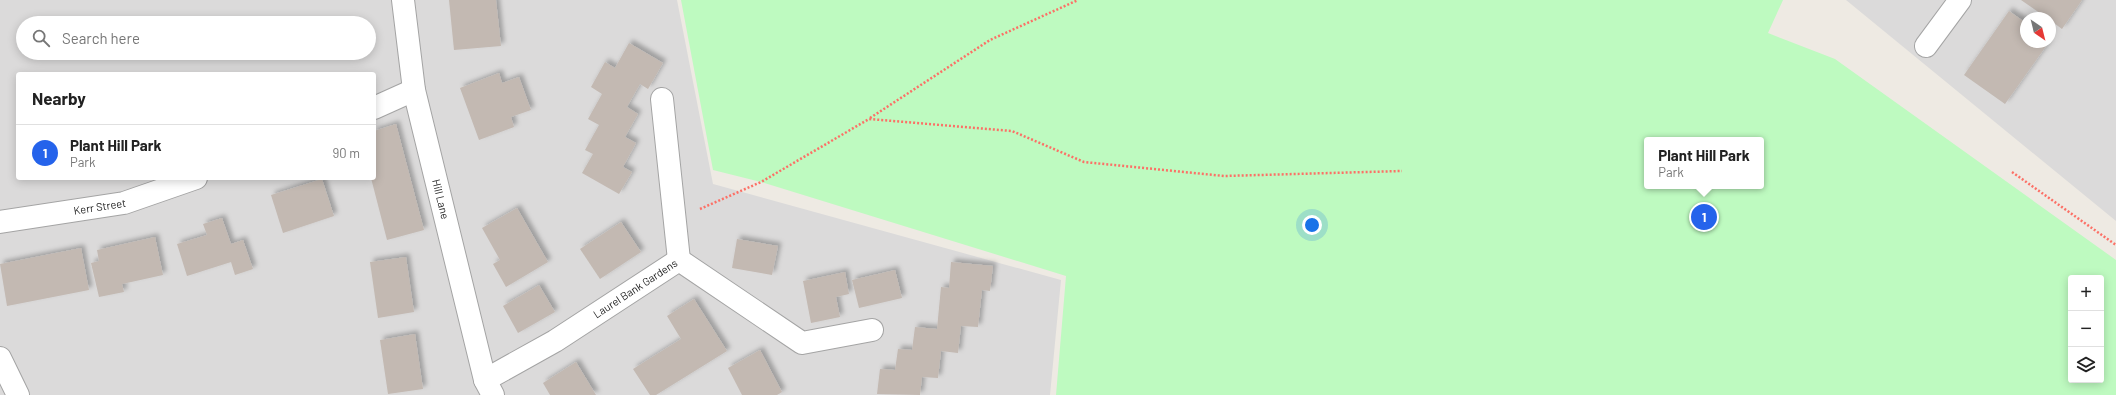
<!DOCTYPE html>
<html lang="en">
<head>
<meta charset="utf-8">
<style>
  :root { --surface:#fff; --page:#f2f2f2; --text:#222; --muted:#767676; --line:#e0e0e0; --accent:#2563eb }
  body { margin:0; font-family:Barlow,sans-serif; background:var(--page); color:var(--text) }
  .controls { position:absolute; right:12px; bottom:12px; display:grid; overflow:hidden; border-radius:4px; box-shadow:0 2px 10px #0003 }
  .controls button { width:36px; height:36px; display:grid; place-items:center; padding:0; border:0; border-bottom:1px solid var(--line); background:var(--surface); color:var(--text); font:20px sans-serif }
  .compass { position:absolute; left:2020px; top:12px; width:36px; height:36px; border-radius:50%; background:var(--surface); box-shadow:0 2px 10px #0003; rotate:145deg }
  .you { position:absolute; left:1312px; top:225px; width:14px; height:14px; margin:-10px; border:3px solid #fff; border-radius:50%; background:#1a73e8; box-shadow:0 0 0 6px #1a73e833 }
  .badge { display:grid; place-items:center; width:26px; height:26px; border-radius:50%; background:var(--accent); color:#fff; font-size:13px; font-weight:700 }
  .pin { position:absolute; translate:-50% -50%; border:2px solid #fff; box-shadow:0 1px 4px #0006 }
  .popup { position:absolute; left:1644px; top:137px; width:120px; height:52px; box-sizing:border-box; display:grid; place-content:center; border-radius:4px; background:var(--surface); filter:drop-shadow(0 1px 3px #0005); font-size:13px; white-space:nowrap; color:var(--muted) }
  .popup b { font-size:15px; color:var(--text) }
  .popup::after { content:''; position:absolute; left:50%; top:100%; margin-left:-8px; border:8px solid transparent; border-top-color:var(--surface) }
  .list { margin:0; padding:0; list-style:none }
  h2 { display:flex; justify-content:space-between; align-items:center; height:52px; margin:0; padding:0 16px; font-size:17px }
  h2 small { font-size:13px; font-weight:400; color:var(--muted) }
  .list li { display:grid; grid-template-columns:26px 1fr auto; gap:12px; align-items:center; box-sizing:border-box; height:56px; padding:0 16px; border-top:1px solid var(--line) }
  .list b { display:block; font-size:15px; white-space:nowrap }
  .list p { margin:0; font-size:13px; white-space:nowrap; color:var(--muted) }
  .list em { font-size:13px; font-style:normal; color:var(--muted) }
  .icon { flex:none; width:22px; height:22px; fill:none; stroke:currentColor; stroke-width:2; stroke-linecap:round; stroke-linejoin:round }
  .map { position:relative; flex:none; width:2116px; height:395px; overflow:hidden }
  .search { position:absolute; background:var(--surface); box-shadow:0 2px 10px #0003; left:16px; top:16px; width:360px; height:44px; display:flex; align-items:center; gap:10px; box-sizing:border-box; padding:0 14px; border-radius:22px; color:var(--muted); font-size:15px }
  .panel { position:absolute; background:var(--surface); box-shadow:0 2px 10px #0003; left:16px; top:72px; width:360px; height:108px; border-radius:4px }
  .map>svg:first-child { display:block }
  .residential { fill:#dbdada; fill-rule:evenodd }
  .park { fill:#befac0; fill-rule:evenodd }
  .building { fill:#c3b9b2; filter:url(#shadow) }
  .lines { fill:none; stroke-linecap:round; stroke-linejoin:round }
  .minor-casing { stroke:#a4a4a4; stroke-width:24 }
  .path { stroke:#fc7066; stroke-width:2.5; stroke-dasharray:2 2; stroke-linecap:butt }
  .minor { stroke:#fff; stroke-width:22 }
  .labels { text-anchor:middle; stroke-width:3; stroke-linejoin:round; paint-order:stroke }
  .street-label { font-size:11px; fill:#1d1d1d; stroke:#fff }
</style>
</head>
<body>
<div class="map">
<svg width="2116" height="395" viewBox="0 0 2116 395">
  <defs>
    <filter id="shadow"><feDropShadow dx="3.5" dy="-3.5" stdDeviation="2" flood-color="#0004"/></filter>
  </defs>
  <rect width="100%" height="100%" fill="#eeeae3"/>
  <!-- residential -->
  <g class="residential">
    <path d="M0,0H677L713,184L1061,280L1050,395H0ZM23,23H369V53H23ZM18,74H374V178H18Z"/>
    <path d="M1846,0H2116V221ZM2026,18H2050V42H2026Z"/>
  </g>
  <!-- park -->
  <path class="park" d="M681,0H1783L1768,33L1835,59L2116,260V395H1056L1066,276L761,182L713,170ZM1647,140H1761V186H1647ZM2071,278H2101V380H2071Z"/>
  <!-- building -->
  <g class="building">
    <polygon points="449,0 496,0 501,46 454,50"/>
    <polygon points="2021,0 2082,0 2062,29 2050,20 2050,18 2047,18"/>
    <polygon points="2009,11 2026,23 2026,42 2049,42 2005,104 1964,75"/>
    <polygon points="629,43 663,63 648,89 640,84 627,107 638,114 625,137 636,143 623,167 632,172 619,194 582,173 593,154 585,150 599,125 588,119 602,94 591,87 605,62 615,68"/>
    <polygon points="499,73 502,83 519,77 531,110 511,117 514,127 479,140 460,88"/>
    <polygon points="396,124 424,230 387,240 371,178 374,178 374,131"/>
    <polygon points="322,179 334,216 283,233 271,195"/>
    <polygon points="517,208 548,262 506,287 493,264 500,260 482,228"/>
    <polygon points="222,218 231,244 243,240 253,269 235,275 231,262 187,276 177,244 207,235 203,224"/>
    <polygon points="621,222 641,252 600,279 580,249"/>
    <polygon points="155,237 163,275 122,284 124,292 99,297 91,263 99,261 97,250"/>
    <polygon points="737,239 778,246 772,275 732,268"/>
    <polygon points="81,248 89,290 7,306 0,264"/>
    <polygon points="406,257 414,312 378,318 370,262"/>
    <polygon points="951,262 993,266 990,291 982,290 978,327 961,326 958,353 941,351 938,378 922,377 920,395 877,394 880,369 895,370 898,349 912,350 915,327 937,329 941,287 949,288"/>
    <polygon points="895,270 902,298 859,308 852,280"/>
    <polygon points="845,272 849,294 836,297 840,317 811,323 803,281"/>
    <polygon points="539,285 555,312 518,333 503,306"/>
    <polygon points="694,299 727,351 656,395 650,395 633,369 681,339 667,316"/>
    <polygon points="415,334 423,389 388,394 380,340"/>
    <polygon points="760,350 782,392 777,395 742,395 728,368"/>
    <polygon points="576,362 596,395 550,395 543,383"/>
  </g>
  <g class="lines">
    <!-- minor casing -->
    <g class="minor-casing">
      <g id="minor">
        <path id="s1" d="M403,0L414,90L485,380L493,395"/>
        <polyline points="1926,46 1960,0"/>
        <polyline points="662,99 679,260"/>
        <polyline points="374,108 414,90"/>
        <path id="s2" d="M0,222L124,203L196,178"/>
        <polyline points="0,358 18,395"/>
        <path id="s3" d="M485,380L555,341L679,260L802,343L872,330"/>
      </g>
    </g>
    <!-- path -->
    <g class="path">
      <polyline points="870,118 990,40 1078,0"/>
      <polyline points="2012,172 2116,245"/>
      <polyline points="700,209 761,182 869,119 1012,131 1084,162 1224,176 1402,171"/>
    </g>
    <!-- minor -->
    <use href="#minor" class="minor"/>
  </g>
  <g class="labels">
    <!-- street labels -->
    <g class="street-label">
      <text dy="4" stroke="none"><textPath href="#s1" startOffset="203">Hill Lane</textPath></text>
      <text dy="4" stroke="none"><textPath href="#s2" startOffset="101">Kerr Street</textPath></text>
      <text dy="4" stroke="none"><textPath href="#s3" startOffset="176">Laurel Bank Gardens</textPath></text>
    </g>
  </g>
</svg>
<div class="controls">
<button>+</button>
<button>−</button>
<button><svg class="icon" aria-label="layers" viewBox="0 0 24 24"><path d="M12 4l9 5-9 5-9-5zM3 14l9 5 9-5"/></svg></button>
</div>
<svg class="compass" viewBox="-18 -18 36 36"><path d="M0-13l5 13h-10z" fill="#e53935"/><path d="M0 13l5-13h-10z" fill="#767676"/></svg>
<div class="you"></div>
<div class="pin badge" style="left:1704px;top:217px">1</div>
<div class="popup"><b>Plant Hill Park</b>Park</div>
<div class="search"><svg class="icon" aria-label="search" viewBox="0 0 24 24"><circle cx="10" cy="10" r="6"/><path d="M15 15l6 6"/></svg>Search here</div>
<section class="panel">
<h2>Nearby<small></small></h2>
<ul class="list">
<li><span class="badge">1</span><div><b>Plant Hill Park</b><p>Park</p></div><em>90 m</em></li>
</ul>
</section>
</div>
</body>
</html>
